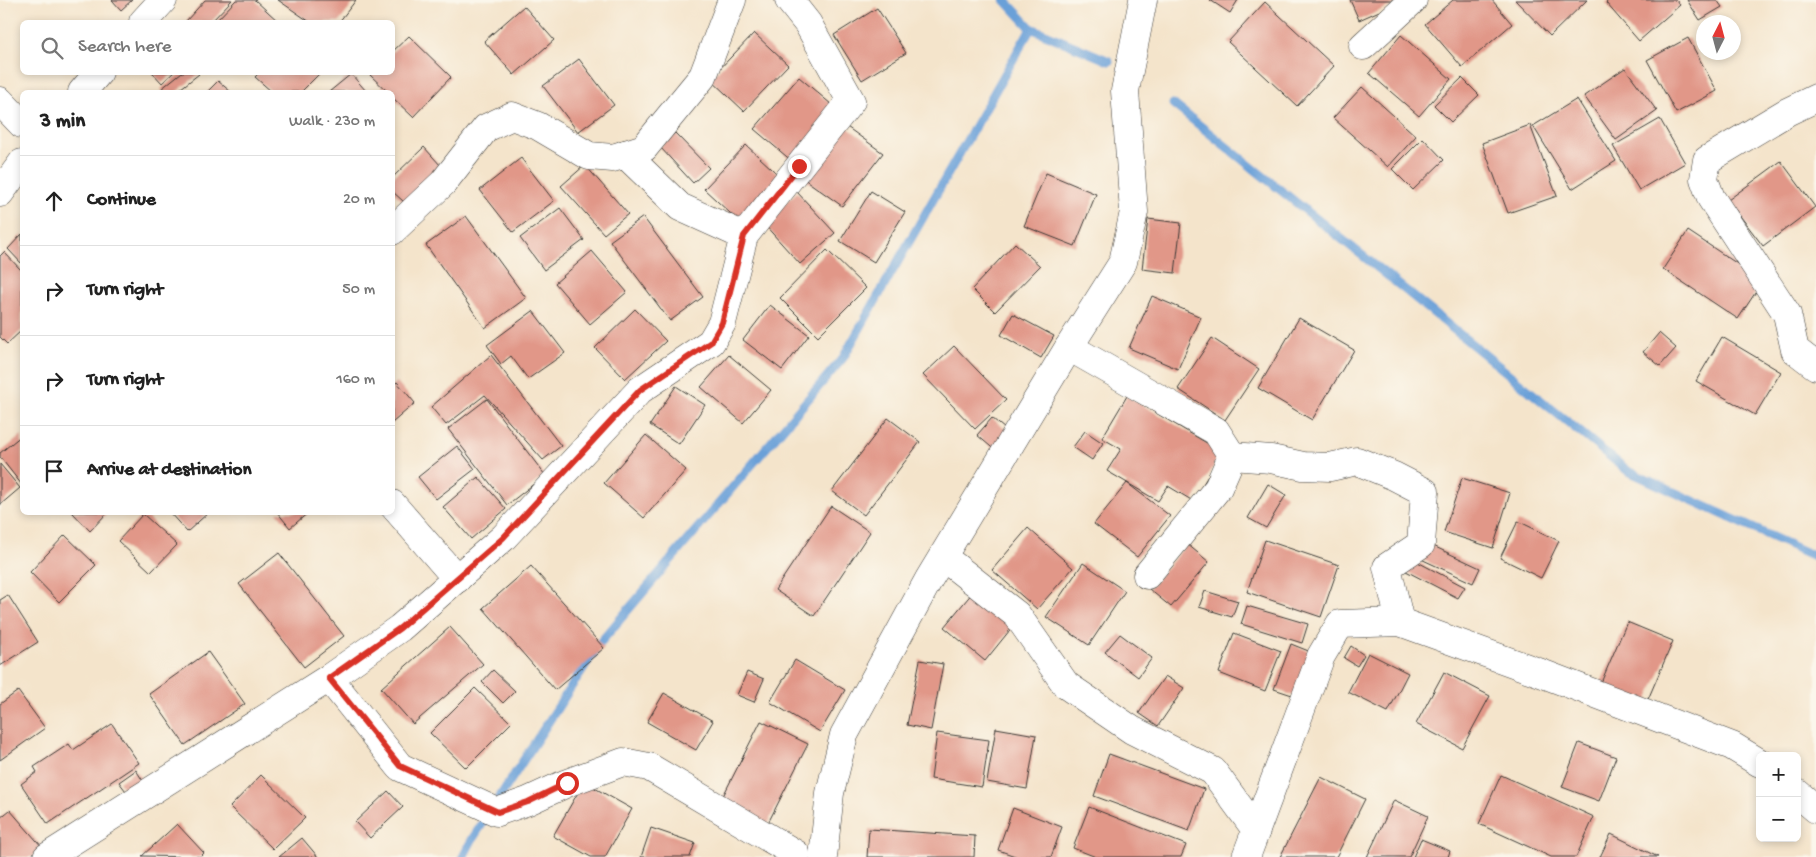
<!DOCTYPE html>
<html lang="en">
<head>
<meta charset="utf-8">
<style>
  :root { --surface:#fff; --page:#f2f2f2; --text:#222; --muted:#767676; --line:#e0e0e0 }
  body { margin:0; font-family:"Gochi Hand",sans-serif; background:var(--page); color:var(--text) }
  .controls { position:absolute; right:15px; bottom:15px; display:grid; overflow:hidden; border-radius:8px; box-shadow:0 2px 8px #0003 }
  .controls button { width:45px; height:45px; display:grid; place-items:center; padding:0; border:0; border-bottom:1px solid var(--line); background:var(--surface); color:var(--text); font:25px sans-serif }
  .compass { position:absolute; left:1696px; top:15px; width:45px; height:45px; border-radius:50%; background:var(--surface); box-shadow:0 2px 8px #0003; rotate:6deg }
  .stop { position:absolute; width:15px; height:15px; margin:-11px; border:4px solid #d93025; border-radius:50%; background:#fff }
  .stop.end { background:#d93025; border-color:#fff; box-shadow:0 1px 5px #0008 }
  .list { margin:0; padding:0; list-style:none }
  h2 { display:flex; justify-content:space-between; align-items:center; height:65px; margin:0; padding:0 20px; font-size:21px }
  h2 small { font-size:16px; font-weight:400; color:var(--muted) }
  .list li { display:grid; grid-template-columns:32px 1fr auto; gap:15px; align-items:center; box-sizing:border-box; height:90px; padding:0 20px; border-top:1px solid var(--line) }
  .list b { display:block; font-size:19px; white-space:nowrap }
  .list em { font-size:16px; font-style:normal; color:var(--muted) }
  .icon { flex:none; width:28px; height:28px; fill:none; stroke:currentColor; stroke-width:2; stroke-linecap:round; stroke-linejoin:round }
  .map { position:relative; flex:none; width:1816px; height:857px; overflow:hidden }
  .search { position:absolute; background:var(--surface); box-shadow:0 2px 8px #0003; left:20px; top:20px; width:375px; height:55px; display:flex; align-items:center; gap:12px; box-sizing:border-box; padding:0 18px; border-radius:8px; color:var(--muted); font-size:19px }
  .panel { position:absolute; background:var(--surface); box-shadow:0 2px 8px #0003; left:20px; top:90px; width:375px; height:425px; border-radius:8px }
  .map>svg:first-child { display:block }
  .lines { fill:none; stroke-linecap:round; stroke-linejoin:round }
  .stream { stroke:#6ba0d8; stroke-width:9 }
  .building { fill:#e19788 }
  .minor-casing { stroke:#3c3a36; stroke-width:29 }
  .minor { stroke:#fff; stroke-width:28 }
  .route { stroke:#d93025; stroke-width:6 }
</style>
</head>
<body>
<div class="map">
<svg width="1816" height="857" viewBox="0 0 1816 857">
  <rect width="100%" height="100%" fill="#fbf7ec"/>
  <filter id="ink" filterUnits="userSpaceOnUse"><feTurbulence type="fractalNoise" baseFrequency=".02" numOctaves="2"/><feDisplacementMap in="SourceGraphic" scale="10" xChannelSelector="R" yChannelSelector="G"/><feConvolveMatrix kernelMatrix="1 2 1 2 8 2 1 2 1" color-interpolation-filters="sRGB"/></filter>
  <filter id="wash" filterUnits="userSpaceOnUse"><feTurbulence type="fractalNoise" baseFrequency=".0096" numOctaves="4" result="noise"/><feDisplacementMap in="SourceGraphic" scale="20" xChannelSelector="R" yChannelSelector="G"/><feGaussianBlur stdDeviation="1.12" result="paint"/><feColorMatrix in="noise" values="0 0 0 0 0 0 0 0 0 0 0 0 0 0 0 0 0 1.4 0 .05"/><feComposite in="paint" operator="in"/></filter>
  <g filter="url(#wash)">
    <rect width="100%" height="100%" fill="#f4e4cb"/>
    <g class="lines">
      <!-- stream -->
      <g class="stream">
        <polyline points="1005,0 1031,28 1109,61"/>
        <polyline points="1173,104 1388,276 1628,471 1816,557"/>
        <polyline points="463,857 473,838 599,644 843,358 1031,28"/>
      </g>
    </g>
    <g id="blocks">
      <!-- building -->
      <g class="building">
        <polygon points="112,0 132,0 121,10"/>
        <polygon points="205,0 232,0 211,22 188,22 186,21"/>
        <polygon points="236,0 255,0 279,22 215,22"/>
        <polygon points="278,0 356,0 339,22 310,22"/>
        <polygon points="1210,0 1238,0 1230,13"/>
        <polygon points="1350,0 1404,0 1359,20"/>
        <polygon points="1453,0 1492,0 1512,24 1462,67 1425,24"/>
        <polygon points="1515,0 1587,0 1550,36"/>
        <polygon points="1609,0 1676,0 1680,5 1639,41 1606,3"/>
        <polygon points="1687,0 1717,0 1722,7 1700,20"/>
        <polygon points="1265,2 1334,66 1297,106 1228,42"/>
        <polygon points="524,6 554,40 514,75 484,41"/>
        <polygon points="877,8 906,53 862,80 834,35"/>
        <polygon points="754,33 788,65 744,111 710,79"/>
        <polygon points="1401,35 1451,79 1419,116 1369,73"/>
        <polygon points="409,36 451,77 413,117 392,97 392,92 388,92 370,75 373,72 392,72 392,52"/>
        <polygon points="1688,38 1717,91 1676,113 1647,60"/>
        <polygon points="579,59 614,105 578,132 543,86"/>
        <polygon points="1625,68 1657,111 1616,140 1584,96"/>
        <polygon points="152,72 174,72 162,83"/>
        <polygon points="182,72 197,72 199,74 176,92 164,92 161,89"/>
        <polygon points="260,72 321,72 301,92 272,92 255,77"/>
        <polygon points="351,74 367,92 329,92"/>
        <polygon points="799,77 838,110 793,162 754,129"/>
        <polygon points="1462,78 1479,95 1451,122 1434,105"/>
        <polygon points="218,81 231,92 207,92"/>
        <polygon points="1362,87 1416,136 1388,167 1333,118"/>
        <polygon points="1577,99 1616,161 1572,189 1533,126"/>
        <polygon points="1660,119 1685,163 1639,190 1613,146"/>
        <polygon points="840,122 883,153 842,206 800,176"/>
        <polygon points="1530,125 1557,196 1508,213 1482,143"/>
        <polygon points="675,133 709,168 693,183 660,147"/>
        <polygon points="1423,138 1444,160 1413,190 1392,169"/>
        <polygon points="746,145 785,181 743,225 704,189"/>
        <polygon points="424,147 441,166 404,202 392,191 392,178"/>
        <polygon points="521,158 554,201 513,232 480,190"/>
        <polygon points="1781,161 1815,207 1763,246 1728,200"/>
        <polygon points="585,165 628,214 604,234 561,186"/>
        <polygon points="1046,173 1096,194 1075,246 1024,226"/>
        <polygon points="871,191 905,212 874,262 840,241"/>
        <polygon points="797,192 835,233 800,264 763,223"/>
        <polygon points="560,208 584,240 544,270 520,238"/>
        <polygon points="466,216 526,298 485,328 426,245"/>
        <polygon points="643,217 703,297 670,321 610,241"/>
        <polygon points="1148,219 1181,223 1175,273 1142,269"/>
        <polygon points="1688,231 1763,281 1738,319 1663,269"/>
        <polygon points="22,234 22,264 8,249"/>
        <polygon points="1015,243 1040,266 995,312 972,289"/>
        <polygon points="827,250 866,288 818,336 780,298"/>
        <polygon points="592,251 627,292 590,324 555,283"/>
        <polygon points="4,252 22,271 22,330 7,344 0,337 0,256"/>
        <polygon points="1152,296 1201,317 1178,369 1129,348"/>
        <polygon points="770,305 809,335 782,370 743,340"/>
        <polygon points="635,309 666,341 625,379 595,348"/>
        <polygon points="533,311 565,353 528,379 511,356 501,364 487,345"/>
        <polygon points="1013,314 1054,336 1041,358 1001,335"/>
        <polygon points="1299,318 1354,350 1312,420 1258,388"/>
        <polygon points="1659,333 1676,348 1660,366 1643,352"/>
        <polygon points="1722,337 1781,372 1755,415 1696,381"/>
        <polygon points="1212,338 1259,369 1225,420 1178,389"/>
        <polygon points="954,346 1006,400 975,429 923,375"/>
        <polygon points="491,355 561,446 543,460 485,395 446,425 431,407"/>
        <polygon points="729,355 771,390 743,423 701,387"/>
        <polygon points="397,382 415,403 392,423 392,386"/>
        <polygon points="676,386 705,405 679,444 650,425"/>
        <polygon points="1127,396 1222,452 1193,501 1168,486 1158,501 1107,471 1121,449 1102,438"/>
        <polygon points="487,399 545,475 507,505 448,429"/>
        <polygon points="888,418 920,442 864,515 832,491"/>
        <polygon points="992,418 1012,435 997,452 977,435"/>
        <polygon points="1085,431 1103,443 1092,460 1073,447"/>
        <polygon points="22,435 22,485 0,457 0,453"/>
        <polygon points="646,435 686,470 644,518 604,483"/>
        <polygon points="457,446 475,469 436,499 418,477"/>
        <polygon points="0,464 20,488 0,505"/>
        <polygon points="478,477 506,509 471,539 443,507"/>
        <polygon points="1462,478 1510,493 1493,548 1444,532"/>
        <polygon points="1127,483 1170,516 1137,557 1094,524"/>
        <polygon points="1268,484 1286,495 1266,528 1248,518"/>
        <polygon points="831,506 870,532 814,616 775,590"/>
        <polygon points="72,512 108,512 90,531"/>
        <polygon points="169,512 209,512 187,532"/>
        <polygon points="277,512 309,512 290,528"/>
        <polygon points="143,514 177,545 151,572 118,541"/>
        <polygon points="1518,521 1559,541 1541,578 1500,558"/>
        <polygon points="1028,528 1073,568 1037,609 992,570"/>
        <polygon points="65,535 96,565 59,602 30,572"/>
        <polygon points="1265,540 1339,565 1321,617 1247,592"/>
        <polygon points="1187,544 1209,562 1171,607 1149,589"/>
        <polygon points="1429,544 1480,568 1473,583 1421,559"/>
        <polygon points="279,553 344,636 304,667 239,584"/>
        <polygon points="1412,559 1465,587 1458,598 1406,571"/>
        <polygon points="1083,563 1125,591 1089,645 1046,617"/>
        <polygon points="531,566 604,648 555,690 483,608"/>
        <polygon points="1205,591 1238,601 1232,617 1199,607"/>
        <polygon points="973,592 1014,625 985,661 944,627"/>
        <polygon points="8,595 38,642 0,666 0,600"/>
        <polygon points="1247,606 1308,624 1302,643 1241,624"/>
        <polygon points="1627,622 1673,641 1646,704 1600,685"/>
        <polygon points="450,627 483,664 413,724 381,688"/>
        <polygon points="1234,633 1281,651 1265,691 1219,673"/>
        <polygon points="1120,634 1152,658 1138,677 1105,652"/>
        <polygon points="1291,644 1311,652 1295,696 1274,689"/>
        <polygon points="1351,646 1364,655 1357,666 1344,658"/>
        <polygon points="208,652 245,704 185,745 149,694"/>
        <polygon points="1368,653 1408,673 1388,712 1348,692"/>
        <polygon points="795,660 845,690 820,732 770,702"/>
        <polygon points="920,660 943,664 931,730 907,725"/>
        <polygon points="493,670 515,691 503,703 482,682"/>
        <polygon points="747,672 764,679 754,702 737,695"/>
        <polygon points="1444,672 1490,696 1462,748 1416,724"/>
        <polygon points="1165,676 1184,688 1158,726 1139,713"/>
        <polygon points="475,688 511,723 466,768 430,733"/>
        <polygon points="18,691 45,728 0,760 0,704"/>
        <polygon points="664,693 713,721 696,750 647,722"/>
        <polygon points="761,721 808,744 766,827 719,804"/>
        <polygon points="112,724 139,763 48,824 21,784 37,772 34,767 69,744 73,750"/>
        <polygon points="996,728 1036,735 1027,789 987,782"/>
        <polygon points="937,733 989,740 982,787 931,779"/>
        <polygon points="1579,743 1616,757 1599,801 1562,787"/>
        <polygon points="1109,754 1204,789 1189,831 1094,796"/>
        <polygon points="136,770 148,789 132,799 119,782"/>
        <polygon points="261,775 305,818 273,849 230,807"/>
        <polygon points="1501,775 1594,817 1576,857 1551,857 1479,824"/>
        <polygon points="1321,777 1365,799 1336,857 1280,857"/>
        <polygon points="584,782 632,809 605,857 591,857 553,836"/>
        <polygon points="388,791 403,807 370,838 355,822"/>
        <polygon points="1394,800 1428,816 1409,857 1367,857"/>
        <polygon points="1089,807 1186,845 1181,857 1096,857 1073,848"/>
        <polygon points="1013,808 1062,827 1051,857 1018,857 998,850"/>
        <polygon points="10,810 43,848 32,857 0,857 0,818"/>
        <polygon points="177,824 204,853 200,857 142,856"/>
        <polygon points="651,828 695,843 690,857 641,857"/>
        <polygon points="869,829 975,836 974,857 867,857"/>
        <polygon points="1611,834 1658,857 1600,857"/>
        <polygon points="302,838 318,857 279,857"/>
        <polygon points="1421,839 1450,851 1448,857 1413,857"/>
      </g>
    </g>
  </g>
  <g filter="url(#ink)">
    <use href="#blocks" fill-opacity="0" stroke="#3c3a36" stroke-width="1"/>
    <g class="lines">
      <!-- minor casing -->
      <g class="minor-casing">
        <g id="minor">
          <polyline points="143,22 163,0"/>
          <polyline points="1363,46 1413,0"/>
          <polyline points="82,92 99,72"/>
          <polyline points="1816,98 1787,112 1707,160 1704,179 1711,198 1787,314 1795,350 1816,366"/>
          <polyline points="0,101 22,124"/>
          <polyline points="625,154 680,207 744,236"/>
          <polyline points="0,193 22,163"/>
          <polyline points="392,231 443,183 486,128 512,116 538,126 589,156 613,158 644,148 703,76 732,0"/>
          <polyline points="1069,347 1216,431 1232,456 1218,488 1147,575"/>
          <polyline points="1232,456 1271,459 1303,466 1330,467 1357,461 1394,476 1425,492 1421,544 1387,567 1400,622"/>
          <polyline points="392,504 457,579"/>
          <polyline points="943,557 1017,615 1066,685 1132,730 1213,771 1256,830"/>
          <polyline points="329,678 400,767 497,812 528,801 567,783 623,762 649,767 796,854"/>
          <polyline points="1797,793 1816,809"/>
          <polyline points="47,857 329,678 400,628 503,538 640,390 711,342 722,323 744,236 851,101 808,24 789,0"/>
          <polyline points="823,857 830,793 844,735 929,579 1069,347 1123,262 1134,212 1125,91 1143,0"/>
          <polyline points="1246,857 1321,656 1340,624 1400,622 1541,673 1732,746 1760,763"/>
        </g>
      </g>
      <!-- minor -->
      <use href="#minor" class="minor"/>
    </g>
  </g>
  <g class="lines" filter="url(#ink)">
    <!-- route -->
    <polyline class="route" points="567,783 528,802 498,812 400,766 329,678 400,628 503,538 640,390 711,342 722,323 744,236 799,166"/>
  </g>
</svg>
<div class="controls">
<button>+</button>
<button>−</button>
</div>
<svg class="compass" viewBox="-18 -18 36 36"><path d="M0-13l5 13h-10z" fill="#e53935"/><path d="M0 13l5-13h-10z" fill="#767676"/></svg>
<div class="stop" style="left:567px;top:783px"></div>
<div class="stop end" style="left:799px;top:166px"></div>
<div class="search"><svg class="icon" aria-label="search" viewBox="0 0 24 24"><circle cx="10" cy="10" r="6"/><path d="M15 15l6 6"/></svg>Search here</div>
<section class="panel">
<h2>3 min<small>Walk · 230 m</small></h2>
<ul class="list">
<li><svg class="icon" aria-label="ahead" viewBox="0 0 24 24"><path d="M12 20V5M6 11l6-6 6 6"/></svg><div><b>Continue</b></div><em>20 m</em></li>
<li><svg class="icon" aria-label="right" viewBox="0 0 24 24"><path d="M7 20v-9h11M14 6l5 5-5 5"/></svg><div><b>Turn right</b></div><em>50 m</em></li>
<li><svg class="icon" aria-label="right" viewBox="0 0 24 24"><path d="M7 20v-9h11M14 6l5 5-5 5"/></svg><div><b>Turn right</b></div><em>160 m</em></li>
<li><svg class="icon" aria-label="arrive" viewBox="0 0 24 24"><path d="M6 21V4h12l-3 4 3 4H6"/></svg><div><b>Arrive at destination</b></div></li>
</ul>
</section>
</div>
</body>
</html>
